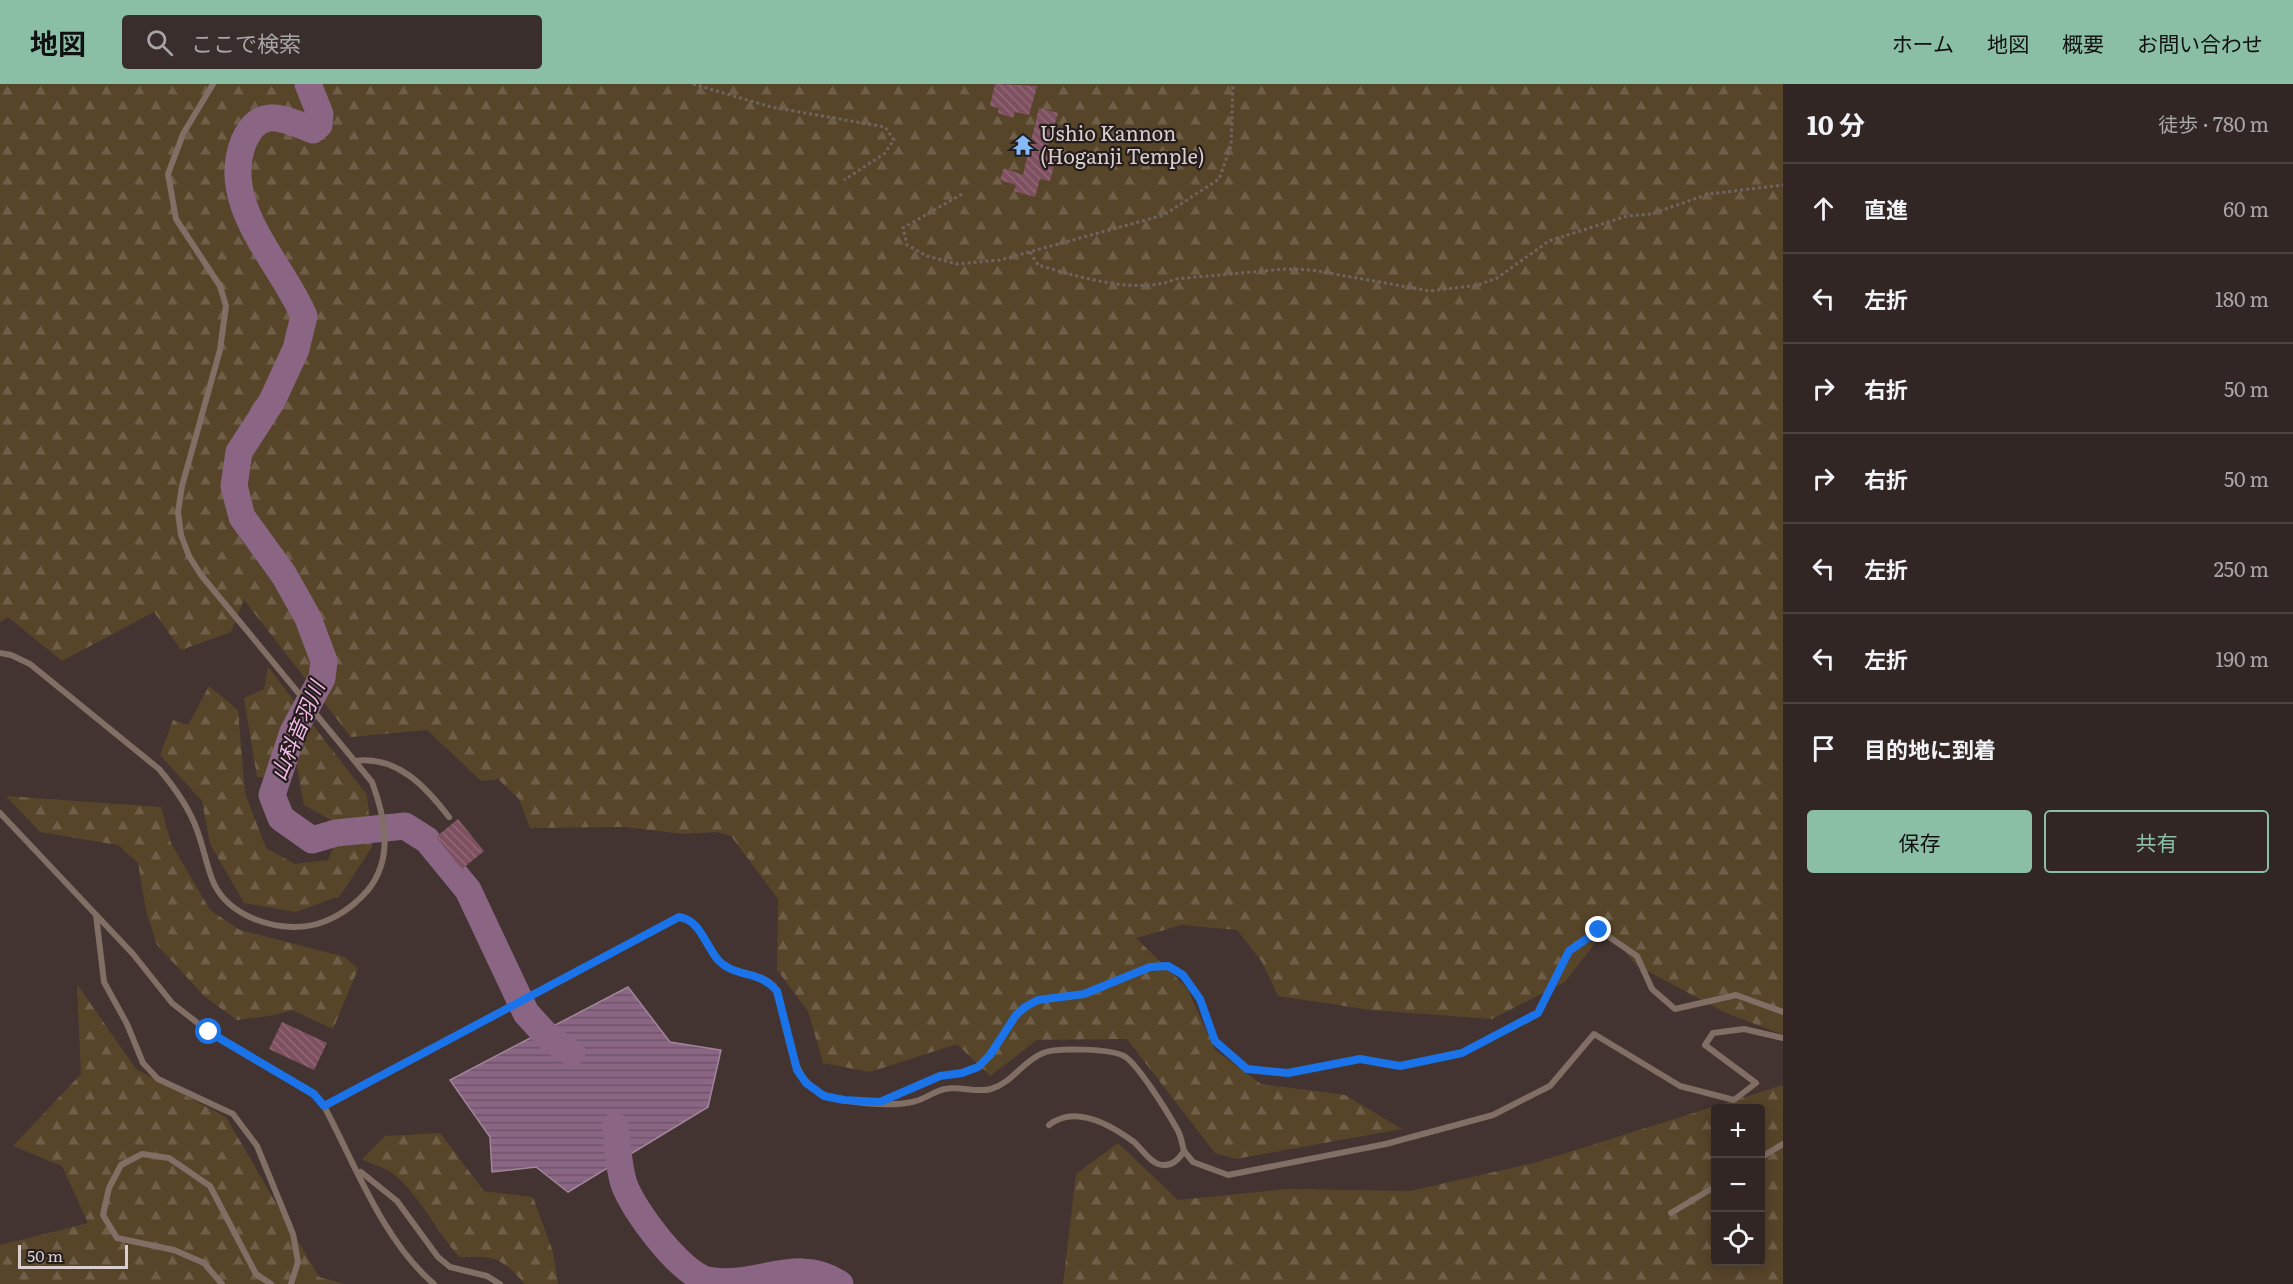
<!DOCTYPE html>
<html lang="ja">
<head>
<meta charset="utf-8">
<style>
  :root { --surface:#322625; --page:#3a2e2d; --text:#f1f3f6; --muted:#a8a5a7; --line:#4d4342; --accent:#8abfa5 }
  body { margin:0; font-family:Literata,"Noto Sans JP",serif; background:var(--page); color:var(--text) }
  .controls { position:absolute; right:18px; bottom:18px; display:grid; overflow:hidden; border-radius:6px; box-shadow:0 3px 15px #0003 }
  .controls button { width:54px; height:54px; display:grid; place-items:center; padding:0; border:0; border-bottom:2px solid var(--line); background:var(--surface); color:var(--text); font:30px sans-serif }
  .scale { position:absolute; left:18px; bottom:15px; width:110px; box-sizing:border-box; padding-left:6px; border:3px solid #dacfce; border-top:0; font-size:16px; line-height:21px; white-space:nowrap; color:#dacfce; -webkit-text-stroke:4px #241d1c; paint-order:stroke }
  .stop { position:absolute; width:18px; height:18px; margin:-14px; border:4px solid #1a73e8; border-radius:50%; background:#fff }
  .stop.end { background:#1a73e8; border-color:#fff; box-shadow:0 2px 6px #0008 }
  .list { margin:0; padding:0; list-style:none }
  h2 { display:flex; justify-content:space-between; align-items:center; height:78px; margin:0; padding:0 24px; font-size:26px }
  h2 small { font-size:20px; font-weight:400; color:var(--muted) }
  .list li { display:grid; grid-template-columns:39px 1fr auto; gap:18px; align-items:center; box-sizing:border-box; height:90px; padding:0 24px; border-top:2px solid var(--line) }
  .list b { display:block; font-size:22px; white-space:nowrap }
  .list em { font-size:20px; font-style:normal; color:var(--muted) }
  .actions { display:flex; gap:12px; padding:18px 24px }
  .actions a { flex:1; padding:14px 0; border:2px solid var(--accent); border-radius:6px; text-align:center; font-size:21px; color:var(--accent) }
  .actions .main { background:var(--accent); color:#111 }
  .icon { flex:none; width:33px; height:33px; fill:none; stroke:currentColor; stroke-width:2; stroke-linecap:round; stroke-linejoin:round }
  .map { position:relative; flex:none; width:1783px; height:1200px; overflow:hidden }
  header { display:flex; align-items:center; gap:36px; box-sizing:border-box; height:84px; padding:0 30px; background:var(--accent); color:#111 }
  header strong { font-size:28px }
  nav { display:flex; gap:33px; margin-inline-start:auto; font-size:21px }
  .search { width:420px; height:54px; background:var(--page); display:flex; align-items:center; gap:15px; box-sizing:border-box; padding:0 21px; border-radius:6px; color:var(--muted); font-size:22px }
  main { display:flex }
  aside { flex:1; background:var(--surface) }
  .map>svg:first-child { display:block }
  .forest { fill:url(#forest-firs); fill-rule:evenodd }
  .water { fill:url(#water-rules); stroke:#a2859a; stroke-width:1.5 }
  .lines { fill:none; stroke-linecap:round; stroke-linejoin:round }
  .river { stroke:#8a6584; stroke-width:27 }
  .building { fill:url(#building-back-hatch) }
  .path { stroke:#716361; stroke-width:3; stroke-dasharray:3 3; stroke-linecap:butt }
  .lane { stroke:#816e64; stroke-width:6 }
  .route { stroke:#1a73e8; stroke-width:8 }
  .labels { text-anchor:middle; stroke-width:4.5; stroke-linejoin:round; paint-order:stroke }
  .poi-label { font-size:20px; fill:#dacfce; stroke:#241d1c; text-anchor:start }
  .water-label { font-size:21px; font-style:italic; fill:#f6baed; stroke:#241d1c }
</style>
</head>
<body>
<header>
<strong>地図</strong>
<div class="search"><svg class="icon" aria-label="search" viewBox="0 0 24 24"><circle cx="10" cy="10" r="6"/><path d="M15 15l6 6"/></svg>ここで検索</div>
<nav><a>ホーム</a><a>地図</a><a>概要</a><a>お問い合わせ</a></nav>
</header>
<main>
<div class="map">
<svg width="1783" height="1200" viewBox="0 0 1783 1200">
  <defs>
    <pattern id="forest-firs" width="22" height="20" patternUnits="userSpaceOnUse" patternTransform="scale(1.5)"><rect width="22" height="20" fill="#57452a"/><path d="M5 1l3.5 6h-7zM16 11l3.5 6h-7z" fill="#6f5f48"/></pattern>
    <pattern id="water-rules" width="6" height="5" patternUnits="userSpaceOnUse" patternTransform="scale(1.5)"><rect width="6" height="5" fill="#8a6584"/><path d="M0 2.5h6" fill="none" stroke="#6d5568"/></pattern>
    <pattern id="building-back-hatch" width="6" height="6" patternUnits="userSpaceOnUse" patternTransform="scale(1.5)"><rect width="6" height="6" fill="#7e5060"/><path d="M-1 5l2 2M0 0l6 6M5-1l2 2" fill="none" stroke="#906876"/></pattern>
  </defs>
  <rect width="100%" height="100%" fill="#433331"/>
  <!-- forest -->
  <g class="forest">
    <polygon points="0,0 1783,0 1783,951 1724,928 1636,881 1606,845 1565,898 1492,935 1371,926 1278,912 1262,878 1237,846 1182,841 1136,854 1187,904 1215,966 1261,1000 1345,1011 1402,1045 1236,1075 1215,1069 1127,955 1037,956 990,992 957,960 870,988 823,979 808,927 777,886 778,815 731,752 716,748 684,750 624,743 530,744 519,715 498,695 481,697 427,646 351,653 244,516 231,548 181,566 154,528 62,577 8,533 0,538"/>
    <polygon points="268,583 367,711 372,763 340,812 296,828 244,819 210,760 202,717 160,671 173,636 188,641 209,602 238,626 245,709 266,764 295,780 328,776 343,743 304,721 296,678 298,656 283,658 270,694 257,693 244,614 264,605"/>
    <polygon points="6,712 161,723 171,759 210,826 240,846 345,873 358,885 333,945 292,926 275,931 237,936 205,913 157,861 146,827 138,779 118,761 40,748"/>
    <polygon points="77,900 136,985 226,1033 319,1193 345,1200 0,1200 0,1161 88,1139 62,1082 13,1062 81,990"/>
    <path d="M1783,1001V1200H1063L1076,1090L1118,1059L1178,1116L1288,1105L1410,1107L1534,1079ZM1716,1024H1760V1178H1716Z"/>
    <path d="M440,1049L484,1107L533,1113L553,1168L558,1200H525C500,1173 496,1172 459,1173C438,1149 417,1107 392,1089C383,1083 371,1080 362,1075L385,1052Z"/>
  </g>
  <!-- water -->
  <polygon class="water" points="628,903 670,958 721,966 708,1023 568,1108 536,1083 492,1088 490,1053 450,996"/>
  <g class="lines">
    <!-- river -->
    <g class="river">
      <path d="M308,0L320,30L319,41L313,46C285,36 260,20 244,57C218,120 281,178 304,232L296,265L272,317L239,368L234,402L242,433L284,491L308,534L324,577L322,594L293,648L272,711L281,734L312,756L336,749L405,742L427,756L468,806L526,929L549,954L572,969"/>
      <path d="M615,1042C618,1060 618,1082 624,1100C633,1126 680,1189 707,1196C716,1198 729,1198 739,1197C774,1193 807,1177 840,1200"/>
    </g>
  </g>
  <!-- building -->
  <g class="building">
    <polygon points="995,0 1037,2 1029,31 1015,28 1013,34 998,29 999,24 990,22"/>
    <polygon points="1039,24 1058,29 1045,71 1056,74 1050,97 1040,95 1035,113 1014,107 1016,101 1000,96 1004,84 1023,91"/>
    <polygon points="458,735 484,767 462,785 436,753"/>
    <polygon points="282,938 327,959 314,986 269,965"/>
  </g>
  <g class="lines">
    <!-- path -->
    <g class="path">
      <polyline points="693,0 771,23 885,43 894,56 884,70 844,96"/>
      <polyline points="962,110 903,144 907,161 927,172 957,180 1000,176 1164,131 1219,95 1231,62 1233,0"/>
      <path d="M1030,168L1038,181C1075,192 1140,212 1175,195L1285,185L1312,186L1430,207L1478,201L1497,194L1549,157L1627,132L1651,130L1709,110L1783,101"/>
    </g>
    <!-- lane -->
    <g class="lane">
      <path d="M0,569L11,571L30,580L159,685C175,704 189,723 197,746C203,762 206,779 212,795C224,827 261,842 293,843C322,844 349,828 368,806C394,774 385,733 372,698L201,491L189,472L181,451L178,428L182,402L220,266L226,222L220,202L176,135L168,90L183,50L213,0"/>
      <path d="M355,677C397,671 426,703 449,733"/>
      <path d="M0,729L133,870L172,919L209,948L314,1010L324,1022C355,1080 383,1157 434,1200"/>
      <polyline points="96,831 104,898 127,940 143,979 158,995 233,1030 257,1062 293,1150 298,1178 291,1200"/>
      <polyline points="881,1018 940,992 962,989 978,983 990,971 1016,931 1025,923 1038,916 1084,910 1150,883 1168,882 1183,891 1200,915 1215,957 1247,985 1288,989 1360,975 1400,982 1462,969 1538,929 1569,867 1599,846 1637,872 1652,905 1675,925 1736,911 1783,928"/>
      <path d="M324,1022L679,833C702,836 705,863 720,878C736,893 762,886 776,905C780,911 781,920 782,927C792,968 794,1009 843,1016C866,1020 894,1023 916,1017C926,1014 935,1007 945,1005C960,1002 976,1009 991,1005C1012,999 1023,977 1043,969C1056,963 1111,965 1124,972C1138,980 1168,1029 1177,1045C1181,1051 1182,1060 1184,1067C1178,1077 1170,1084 1158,1080C1149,1077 1141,1064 1134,1058C1111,1041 1075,1020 1049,1041"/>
      <polyline points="1184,1067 1193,1078 1228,1091 1386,1060 1493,1031 1550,1002 1594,950 1680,1002 1734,1016 1756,999 1705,961 1713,949 1744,945 1783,954"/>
      <polyline points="1760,1074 1783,1060"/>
      <polyline points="361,1088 397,1117 438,1173 450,1183 487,1192 500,1200"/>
      <polyline points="1671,1129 1716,1102"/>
      <polyline points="222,1200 204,1179 174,1166 117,1154 103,1131 109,1104 121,1081 142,1070 169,1074 210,1102 256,1190 271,1200"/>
    </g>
  </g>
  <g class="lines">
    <!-- route -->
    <path class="route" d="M209,948L314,1010L324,1022L679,833C701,836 705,862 719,877C736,894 758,885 777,907L797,986L806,999L824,1012L844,1016L880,1018L940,992L962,989L978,983L990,971L1016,931L1025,923L1038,916L1084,910L1150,883L1168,882L1183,891L1200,915L1215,957L1247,985L1288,989L1360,975L1400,982L1462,969L1538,929L1569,867L1599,846"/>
  </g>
  <!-- icons -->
  <defs>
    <g id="temple-bare" transform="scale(1.62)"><path d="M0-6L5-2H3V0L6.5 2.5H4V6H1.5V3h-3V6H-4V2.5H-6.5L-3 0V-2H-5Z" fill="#85bbfb" stroke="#241d1c" stroke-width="2.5" paint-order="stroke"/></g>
  </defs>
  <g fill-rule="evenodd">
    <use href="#temple-bare" x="1023" y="61"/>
  </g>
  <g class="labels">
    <!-- poi labels -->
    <g class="poi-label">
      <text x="1040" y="57">Ushio Kannon<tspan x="1040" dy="23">(Hoganji Temple)</tspan></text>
    </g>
    <!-- water labels -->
    <g class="water-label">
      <text transform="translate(298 647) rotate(-67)" y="7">山科音羽川</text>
    </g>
  </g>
</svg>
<div class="controls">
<button>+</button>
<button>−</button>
<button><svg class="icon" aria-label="locate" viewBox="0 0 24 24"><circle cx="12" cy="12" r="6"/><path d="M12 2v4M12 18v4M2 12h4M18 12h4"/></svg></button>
</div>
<div class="scale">50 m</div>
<div class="stop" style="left:209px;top:948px"></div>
<div class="stop end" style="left:1599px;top:846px"></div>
</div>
<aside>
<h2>10 分<small>徒歩 · 780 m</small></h2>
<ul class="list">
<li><svg class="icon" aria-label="ahead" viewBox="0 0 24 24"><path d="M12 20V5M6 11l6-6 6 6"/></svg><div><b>直進</b></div><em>60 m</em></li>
<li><svg class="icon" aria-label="left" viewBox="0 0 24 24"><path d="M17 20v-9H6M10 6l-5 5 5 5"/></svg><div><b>左折</b></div><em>180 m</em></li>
<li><svg class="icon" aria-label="right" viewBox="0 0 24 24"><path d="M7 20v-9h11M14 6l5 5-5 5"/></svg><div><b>右折</b></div><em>50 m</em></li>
<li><svg class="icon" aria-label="right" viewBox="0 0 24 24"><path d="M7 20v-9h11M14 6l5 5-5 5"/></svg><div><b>右折</b></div><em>50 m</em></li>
<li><svg class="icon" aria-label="left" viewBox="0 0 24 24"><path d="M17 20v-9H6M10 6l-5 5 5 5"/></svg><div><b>左折</b></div><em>250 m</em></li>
<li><svg class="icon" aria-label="left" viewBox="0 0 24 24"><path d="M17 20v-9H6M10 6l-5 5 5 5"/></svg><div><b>左折</b></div><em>190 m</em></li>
<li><svg class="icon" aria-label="arrive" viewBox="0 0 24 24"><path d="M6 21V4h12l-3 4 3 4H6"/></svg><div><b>目的地に到着</b></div></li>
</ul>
<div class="actions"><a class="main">保存</a><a>共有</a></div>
</aside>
</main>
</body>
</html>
